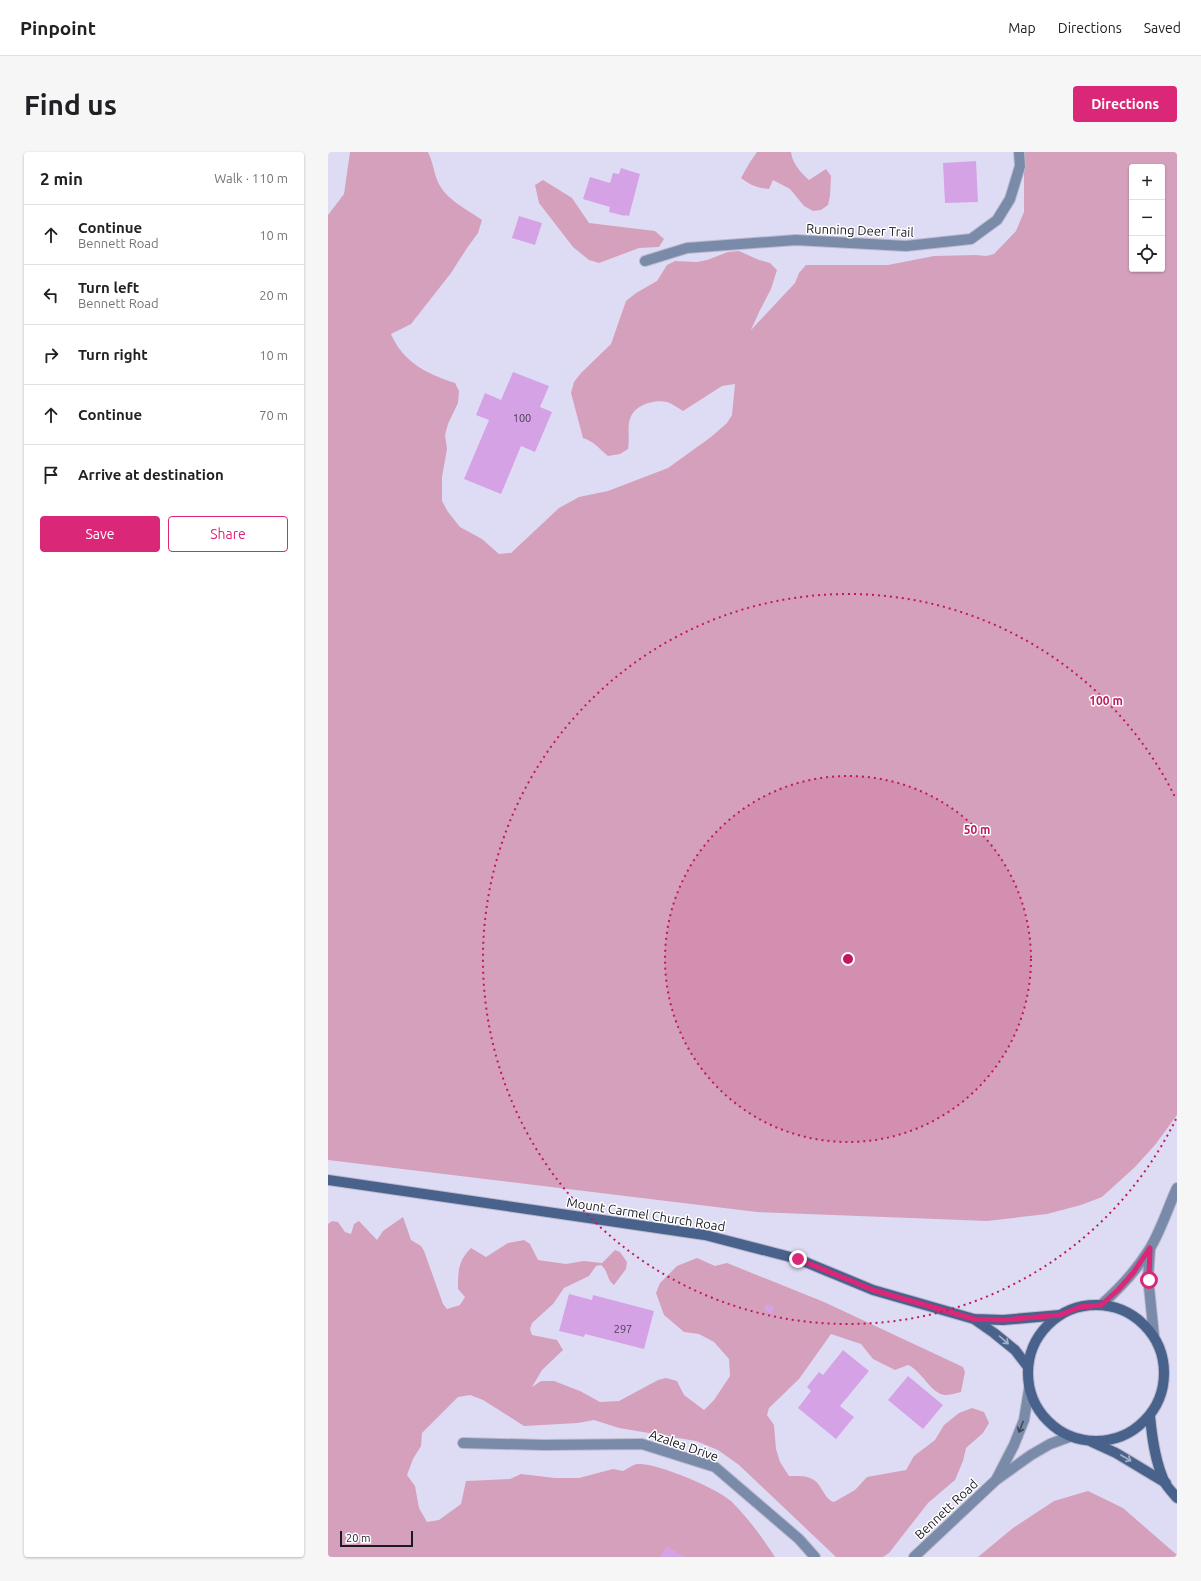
<!DOCTYPE html>
<html lang="en">
<head>
<meta charset="utf-8">
<style>
  :root { --surface:#fff; --page:#f6f6f6; --text:#202124; --muted:#757577; --line:#e0e0e0; --accent:#db2777 }
  body { margin:0; font-family:Ubuntu,sans-serif; background:var(--page); color:var(--text) }
  .controls { position:absolute; right:12px; top:12px; display:grid; overflow:hidden; border-radius:4px; box-shadow:0 1px 3px #0004 }
  .controls button { width:36px; height:36px; display:grid; place-items:center; padding:0; border:0; border-bottom:1px solid var(--line); background:var(--surface); color:var(--text); font:20px sans-serif }
  .scale { position:absolute; left:12px; bottom:10px; width:73px; box-sizing:border-box; padding-left:4px; border:2px solid #1c1b24; border-top:0; font-size:11px; line-height:14px; white-space:nowrap; color:#1c1b24; -webkit-text-stroke:3px #fff; paint-order:stroke }
  .stop { position:absolute; width:12px; height:12px; margin:-9px; border:3px solid #db2777; border-radius:50%; background:#fff }
  .stop.end { background:#db2777; border-color:#fff; box-shadow:0 1px 4px #0008 }
  .list { margin:0; padding:0; list-style:none }
  h2 { display:flex; justify-content:space-between; align-items:center; height:52px; margin:0; padding:0 16px; font-size:17px }
  h2 small { font-size:13px; font-weight:400; color:var(--muted) }
  .list li { display:grid; grid-template-columns:26px 1fr auto; gap:12px; align-items:center; box-sizing:border-box; height:60px; padding:0 16px; border-top:1px solid var(--line) }
  .list b { display:block; font-size:15px; white-space:nowrap }
  .list p { margin:0; font-size:13px; white-space:nowrap; color:var(--muted) }
  .list em { font-size:13px; font-style:normal; color:var(--muted) }
  .actions { display:flex; gap:8px; padding:12px 16px }
  .actions a { flex:1; padding:9px 0; border:1px solid var(--accent); border-radius:4px; text-align:center; font-size:14px; color:var(--accent) }
  .actions .main { background:var(--accent); color:#fff }
  .icon { flex:none; width:22px; height:22px; fill:none; stroke:currentColor; stroke-width:2; stroke-linecap:round; stroke-linejoin:round }
  .map { position:relative; flex:none; width:849px; height:1405px; overflow:hidden; border-radius:4px }
  header { display:flex; align-items:center; gap:24px; box-sizing:border-box; height:56px; padding:0 20px; background:var(--surface); border-bottom:1px solid var(--line) }
  header strong { font-size:19px }
  nav { display:flex; gap:22px; margin-inline-start:auto; font-size:14px }
  .intro { display:flex; align-items:center; justify-content:space-between; box-sizing:border-box; height:96px; padding:0 24px }
  h1 { margin:0; font-size:28px }
  .button { padding:10px 18px; border-radius:4px; background:var(--accent); color:#fff; font-size:14px; font-weight:700 }
  main { display:flex; gap:24px; padding:0 24px }
  aside { flex:1; background:var(--surface); border-radius:4px; box-shadow:0 1px 3px #0004 }
  .map>svg:first-child { display:block }
  .green { fill:#d5a0bc; fill-rule:evenodd }
  .building { fill:#d6a2e6 }
  .lines { fill:none; stroke-linecap:round; stroke-linejoin:round }
  .service-casing { stroke:#bbb9cf; stroke-width:12 }
  .minor-casing { stroke:#bbb9cf; stroke-width:12 }
  .secondary-casing { stroke:#bbb9cf; stroke-width:12 }
  .service { stroke:#798ba8; stroke-width:10 }
  .minor { stroke:#798ba8; stroke-width:10 }
  .secondary { stroke:#49628c; stroke-width:10 }
  .oneway { stroke:#a4b0c6 }
  .oneway2 { stroke:#414859 }
  .route { stroke:#db2777; stroke-width:5 }
  .ring { fill:none; stroke:#c2185b; stroke-width:2; stroke-dasharray:2 4 }
  .labels { text-anchor:middle; stroke-width:3; stroke-linejoin:round; paint-order:stroke }
  .number-label { font-size:11px; fill:#4a3d54 }
  .street-label { font-size:13px; fill:#1c1b24; stroke:#fff }
  .centre { fill:#c2185b; stroke:#fff; stroke-width:2 }
  .ring-label { font-size:12px; text-anchor:middle; font-weight:bold; fill:#c2185b; stroke:#fff; stroke-width:3; stroke-linejoin:round; paint-order:stroke }
</style>
</head>
<body>
<header>
<strong>Pinpoint</strong>
<nav><a>Map</a><a>Directions</a><a>Saved</a></nav>
</header>
<div class="intro"><h1>Find us</h1><a class="button">Directions</a></div>
<main>
<aside>
<h2>2 min<small>Walk · 110 m</small></h2>
<ul class="list">
<li><svg class="icon" aria-label="ahead" viewBox="0 0 24 24"><path d="M12 20V5M6 11l6-6 6 6"/></svg><div><b>Continue</b><p>Bennett Road</p></div><em>10 m</em></li>
<li><svg class="icon" aria-label="left" viewBox="0 0 24 24"><path d="M17 20v-9H6M10 6l-5 5 5 5"/></svg><div><b>Turn left</b><p>Bennett Road</p></div><em>20 m</em></li>
<li><svg class="icon" aria-label="right" viewBox="0 0 24 24"><path d="M7 20v-9h11M14 6l5 5-5 5"/></svg><div><b>Turn right</b></div><em>10 m</em></li>
<li><svg class="icon" aria-label="ahead" viewBox="0 0 24 24"><path d="M12 20V5M6 11l6-6 6 6"/></svg><div><b>Continue</b></div><em>70 m</em></li>
<li><svg class="icon" aria-label="arrive" viewBox="0 0 24 24"><path d="M6 21V4h12l-3 4 3 4H6"/></svg><div><b>Arrive at destination</b></div></li>
</ul>
<div class="actions"><a class="main">Save</a><a>Share</a></div>
</aside>
<div class="map">
<svg width="849" height="1405" viewBox="0 0 849 1405">
  <rect width="100%" height="100%" fill="#dedcf4"/>
  <!-- green -->
  <g class="green">
    <path d="M22,0H100C105,10 106,21 110,30C118,48 139,57 154,68L150,81L139,96L123,121L83,172L63,182C75,210 99,222 127,231L131,239L130,251L120,272L117,283L119,297L114,325V349L120,360L132,375L154,387L171,402L183,401L231,356L251,345L280,339L340,316L383,285L399,271L404,263L407,232L394,234L355,259C350,256 345,252 339,250C326,247 306,253 302,267C299,275 302,287 300,297L292,302L280,304C270,296 267,290 255,286L243,241L246,230L253,221L283,192L298,149L308,141L329,129L339,113L347,109L369,110L379,108L400,100L411,99L431,108L442,111L449,118L443,137L431,160L423,178L467,131L471,121L478,113H560L606,104L648,103L658,104L666,102L688,79L696,60V0H849V963L827,993L807,1015L774,1045L753,1053L719,1062L659,1069L429,1060L0,1008V63L16,42ZM804,15H834V117H804Z"/>
    <path d="M429,0H463C464,11 473,21 481,28L498,17L503,24L502,44L500,53L493,58L485,59L476,54L462,37L445,28L441,37C429,36 422,33 413,26L422,10Z"/>
    <polygon points="215,28 244,46 261,71 327,79 336,87 331,95 311,96 271,111 261,108 245,95 211,51 207,33"/>
    <path d="M75,1065L83,1088L93,1094L96,1099L115,1152L119,1157L132,1153L137,1145L130,1137C130,1119 130,1109 143,1096L158,1105L180,1091L196,1088L202,1092L210,1108L238,1112L256,1109L274,1111L287,1098L292,1100L299,1110L298,1117L286,1133C278,1127 281,1120 273,1113L268,1114L261,1124L236,1136L225,1152L204,1171L202,1177L204,1183L229,1188L235,1198L214,1218L204,1235L213,1229H226L252,1239L272,1250L291,1249L330,1228L338,1226L349,1229L356,1243L376,1258L386,1248L402,1224L401,1207L386,1190L371,1182L356,1180L336,1163L328,1141L332,1131L349,1114L369,1106L387,1114L399,1111L496,1150L635,1215L637,1220L633,1240C628,1241 622,1243 617,1243C603,1242 594,1219 580,1213L567,1218L545,1207L533,1192L503,1182L471,1227L441,1256L439,1263L446,1273L448,1297L452,1310L461,1324C469,1324 479,1323 486,1328C495,1334 495,1346 506,1350L527,1338L539,1325L578,1318L586,1304L607,1288L616,1273L631,1261L644,1256L656,1260L661,1271L655,1281L638,1296L635,1309L627,1328L600,1351L561,1401L555,1405H508L411,1313L390,1298L368,1289L291,1276L266,1268L250,1271L196,1274L155,1248L142,1243L130,1245L94,1281L93,1294L85,1307L79,1323L87,1334L91,1356L99,1370L111,1368L133,1352L138,1329L182,1327L193,1322L227,1326H251L285,1317L295,1319C299,1317 304,1313 309,1312C327,1310 389,1336 403,1349C420,1366 434,1385 447,1405H0V1072L4,1069L10,1070L17,1080L23,1082L26,1072L31,1069L49,1088L55,1079Z"/>
    <polygon points="760,1339 795,1356 849,1403 849,1405 650,1405 685,1376 726,1349"/>
  </g>
  <!-- building -->
  <g class="building">
    <polygon points="648,9 650,50 617,51 615,11"/>
    <polygon points="293,16 312,22 301,64 297,63 297,64 281,60 282,55 255,47 262,25 282,31 285,21 291,22"/>
    <polygon points="191,64 214,71 207,93 184,86"/>
    <polygon points="185,220 221,234 212,255 224,260 207,300 193,294 173,342 136,327 161,268 148,263 157,241 173,248"/>
    <polygon points="241,1142 264,1148 265,1143 326,1159 316,1197 257,1182 256,1185 231,1179"/>
    <polygon points="439,1152 446,1155 443,1162 436,1158"/>
    <polygon points="515,1198 541,1219 512,1254 526,1265 508,1287 470,1256 483,1239 479,1235 491,1220 495,1223"/>
    <polygon points="580,1224 615,1253 595,1277 560,1248"/>
    <polygon points="339,1394 356,1405 332,1405"/>
  </g>
  <g class="lines">
    <!-- service casing -->
    <g class="service-casing">
      <polyline id="service" points="317,109 359,96 468,88 578,94 643,87 669,68 682,47 692,14 691,0"/>
    </g>
    <!-- minor casing -->
    <g class="minor-casing">
      <g id="minor">
        <polyline points="822,1098 820,1125 826,1184"/>
        <path d="M773,1153C792,1136 808,1119 821,1098C833,1079 840,1055 849,1036"/>
        <polyline points="135,1291 216,1293 314,1292 387,1315 471,1387 487,1405"/>
        <polyline points="669,1326 686,1293 696,1268 701,1237"/>
        <polyline points="586,1405 668,1328 703,1303 722,1292 741,1285"/>
      </g>
    </g>
    <!-- secondary casing -->
    <g class="secondary-casing">
      <g id="secondary">
        <polyline points="0,1028 377,1083 470,1107 545,1138 646,1167 675,1168 732,1163"/>
        <circle cx="768" cy="1221" r="68"/>
        <polyline points="646,1167 666,1181 687,1198 700,1215"/>
        <path d="M822,1264C824,1286 827,1310 837,1331C840,1336 845,1341 849,1346"/>
        <polyline points="764,1290 788,1301 838,1331"/>
      </g>
    </g>
    <!-- service -->
    <use href="#service" class="service"/>
    <!-- minor -->
    <use href="#minor" class="minor"/>
    <!-- secondary -->
    <use href="#secondary" class="secondary"/>
  </g>
  <!-- one-way arrows -->
  <defs><path id="oneway-shaft" d="M-6 0H5M1.5-3L5.5 0L1.5 3" fill="none" stroke-width="1.6" stroke-linecap="round" stroke-linejoin="round"/></defs>
  <g class="oneway">
    <use href="#oneway-shaft" transform="translate(676 1188) rotate(41)"/>
    <use href="#oneway-shaft" transform="translate(798 1306) rotate(30)"/>
  </g>
  <use class="oneway2" href="#oneway-shaft" transform="translate(693 1275) rotate(111)"/>
  <g class="lines">
    <!-- route -->
    <polyline class="route" points="470,1107 545,1138 646,1167 675,1168 732,1163 752,1155 773,1153 790,1138 805,1121 822,1096 821,1128"/>
  </g>
  <!-- distance rings -->
  <circle cx="520" cy="807" r="183" fill="#c2185b" fill-opacity=".12"/>
  <g class="ring">
    <circle cx="520" cy="807" r="183"/>
    <path d="M848 967A365 365 0 1 1 848 647"/>
  </g>
  <g class="labels">
    <!-- number labels -->
    <g class="number-label">
      <text x="194" y="270">100</text>
      <text x="295" y="1181">297</text>
    </g>
    <!-- street labels -->
    <g class="street-label">
      <text transform="translate(532 78) rotate(2)" y="5">Running Deer Trail</text>
      <text transform="translate(318 1062) rotate(9)" y="5">Mount Carmel Church Road</text>
      <text transform="translate(356 1293) rotate(19)" y="5">Azalea Drive</text>
      <text transform="translate(618 1357) rotate(-43)" y="5">Bennett Road</text>
    </g>
  </g>
  <circle cx="520" cy="807" r="6" class="centre"/>
  <g class="ring-label">
    <text x="778" y="553">100 m</text>
    <text x="649" y="682">50 m</text>
  </g>
</svg>
<div class="controls">
<button>+</button>
<button>−</button>
<button><svg class="icon" aria-label="locate" viewBox="0 0 24 24"><circle cx="12" cy="12" r="6"/><path d="M12 2v4M12 18v4M2 12h4M18 12h4"/></svg></button>
</div>
<div class="scale">20 m</div>
<div class="stop" style="left:821px;top:1128px"></div>
<div class="stop end" style="left:470px;top:1107px"></div>
</div>
</main>
</body>
</html>
